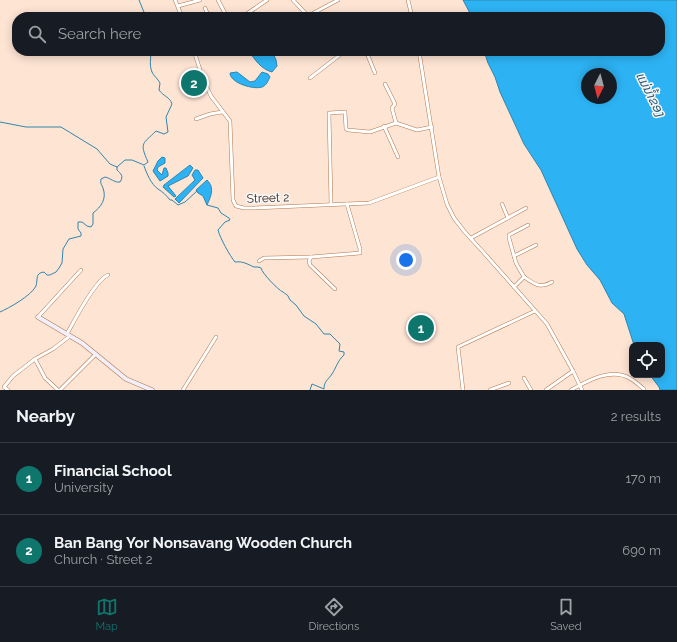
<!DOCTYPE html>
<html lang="en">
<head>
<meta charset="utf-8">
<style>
  :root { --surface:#171b24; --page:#242831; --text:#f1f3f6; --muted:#9ea1a6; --line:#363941; --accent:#0f766e }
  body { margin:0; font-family:Raleway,"Noto Sans Lao",sans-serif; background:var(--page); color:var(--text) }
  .controls { position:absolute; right:12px; bottom:12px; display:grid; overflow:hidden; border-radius:8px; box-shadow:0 2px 10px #0003 }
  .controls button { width:36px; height:36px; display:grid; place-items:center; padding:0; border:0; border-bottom:1px solid var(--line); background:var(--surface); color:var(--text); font:20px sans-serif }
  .compass { position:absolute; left:581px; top:68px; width:36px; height:36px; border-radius:50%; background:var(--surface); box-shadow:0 2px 10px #0003; rotate:186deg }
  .you { position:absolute; left:406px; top:260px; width:14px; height:14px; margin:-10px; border:3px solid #fff; border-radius:50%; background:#1a73e8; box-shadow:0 0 0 6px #1a73e833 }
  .badge { display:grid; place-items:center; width:26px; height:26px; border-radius:50%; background:var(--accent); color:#fff; font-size:13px; font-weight:700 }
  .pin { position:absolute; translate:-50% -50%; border:2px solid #fff; box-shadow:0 1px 4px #0006 }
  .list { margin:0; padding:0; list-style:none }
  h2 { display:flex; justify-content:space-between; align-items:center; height:52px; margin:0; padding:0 16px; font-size:17px }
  h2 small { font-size:13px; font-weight:400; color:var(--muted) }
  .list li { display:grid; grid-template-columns:26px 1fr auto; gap:12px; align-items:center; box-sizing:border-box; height:72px; padding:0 16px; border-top:1px solid var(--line) }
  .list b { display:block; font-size:15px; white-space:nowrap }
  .list p { margin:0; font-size:13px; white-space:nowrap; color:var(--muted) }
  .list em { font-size:13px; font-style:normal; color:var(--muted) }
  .icon { flex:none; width:22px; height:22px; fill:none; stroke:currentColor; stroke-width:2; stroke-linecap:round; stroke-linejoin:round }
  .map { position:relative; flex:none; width:677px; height:390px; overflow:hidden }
  .search { position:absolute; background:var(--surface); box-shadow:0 2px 10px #0003; left:12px; right:12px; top:12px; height:44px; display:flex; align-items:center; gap:10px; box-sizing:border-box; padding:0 14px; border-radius:16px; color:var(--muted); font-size:15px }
  .sheet { height:196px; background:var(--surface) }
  nav { display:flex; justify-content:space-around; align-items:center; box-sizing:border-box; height:56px; border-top:1px solid var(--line); background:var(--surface); font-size:11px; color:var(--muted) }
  nav a { display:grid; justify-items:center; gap:2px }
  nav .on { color:var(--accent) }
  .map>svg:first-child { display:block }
  .water { fill:#2db3f4; stroke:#2f86ae; fill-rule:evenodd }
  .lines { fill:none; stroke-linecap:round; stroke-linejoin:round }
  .stream { stroke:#2f86ae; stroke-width:1 }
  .street-casing { stroke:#b1784e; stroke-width:4 }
  .secondary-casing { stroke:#b1784e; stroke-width:5 }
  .street { stroke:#fff; stroke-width:3 }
  .secondary { stroke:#f2effc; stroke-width:4 }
  .labels { text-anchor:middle; stroke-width:3; stroke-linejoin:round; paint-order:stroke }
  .street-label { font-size:12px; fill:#341d0c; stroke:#f7f7f7 }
  .water-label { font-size:13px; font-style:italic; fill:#2b5c78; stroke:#f7f7f7 }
</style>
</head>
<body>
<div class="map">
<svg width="677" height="390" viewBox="0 0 677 390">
  <rect width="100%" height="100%" fill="#fee4d3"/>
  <!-- water -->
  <g class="water">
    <path d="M463,0H677V390H660L659,387L650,375H662V345H634L624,314L612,303L600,280L587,265L577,249L541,170L524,144L500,92L495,77L488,63L484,51H660V17H472ZM587,74H611V98H587Z"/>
    <path d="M249,51H272L276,60L277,66L272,72C261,69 255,60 249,51Z"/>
    <path d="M237,72L250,82L255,81L262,72L268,74L270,77C268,81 266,86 262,87C254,90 230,83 230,73Z"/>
    <polygon points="162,157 165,158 165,163 158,167 157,170 162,175 164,168 166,168 168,173 168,176 160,181 153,171 158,161"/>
    <polygon points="190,165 193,168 188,176 168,186 176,196 174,197 163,187 164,185"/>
    <polygon points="195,170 198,170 203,178 179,203 175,199 195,180 192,175"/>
    <path d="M207,180C215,188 211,196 207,205L203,196L198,193L196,190Z"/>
  </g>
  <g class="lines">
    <!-- stream -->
    <g class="stream">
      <polyline points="139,0 146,17"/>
      <polyline points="0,122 26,127 61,127 97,149 110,164 117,167"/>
      <path d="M144,166C147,174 151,184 158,189C163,192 166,195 170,200H172L178,205L185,202L197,191"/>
      <path d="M207,205L218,208L221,213L229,218L230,220L225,222L218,230C220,238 230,256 235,262C243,261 247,264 254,267H258L261,268C262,273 278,290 283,292C285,294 287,294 288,296L290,300L296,305L304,316L316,324L324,334H330L340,344L339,351L344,352V355C338,360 336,368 332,374C328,380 324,381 324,389L312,384L310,390"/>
      <path d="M0,312C9,308 31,296 36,286C38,279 35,273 44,272L47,275H50L56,272L59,268L62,263L63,249L69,239L81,236V233L78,229V222H82L87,226L91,227L93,224V213C101,207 107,199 103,188C102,185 100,184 101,179L105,177C110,178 115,183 120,182C124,176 121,174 117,170V167L125,160H132L144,165L148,162C139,142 143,144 156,131L164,134L168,132L166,117L172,104C170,97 163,96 159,90L160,83C158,79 153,75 152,72C149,65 151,58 151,51"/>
    </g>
    <!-- street casing -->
    <g class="street-casing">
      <g id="street">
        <polyline points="175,0 182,17"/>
        <polyline points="218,0 227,17"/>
        <polyline points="293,0 308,16 338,0"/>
        <polyline points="408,0 412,17"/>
        <polyline points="178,6 200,0"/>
        <polyline points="205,8 209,17"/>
        <polyline points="242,17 267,0"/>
        <polyline points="194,51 203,79 211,96 230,121 233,200 236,206 244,208 254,208 369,203 439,177"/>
        <polyline points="366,51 375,73"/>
        <polyline points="419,51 439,177 447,204 454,218 464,231 484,253 547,324 573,371 582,390"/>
        <polyline points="310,78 345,51"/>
        <polyline points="385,84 395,104 392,108 396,123"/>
        <polyline points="196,119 210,114 222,112"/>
        <polyline points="384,126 398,157"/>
        <polyline points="331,204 329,113 345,112 346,129 348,130 370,132 396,123 417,130 432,127"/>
        <polyline points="502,204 508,218"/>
        <polyline points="471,238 526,208"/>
        <polyline points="514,256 536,245"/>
        <polyline points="259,261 264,258 311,257"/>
        <path d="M524,277C535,284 539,289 552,282"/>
        <polyline points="514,287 524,277 516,263 509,238 509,235 528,225"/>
        <polyline points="335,289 310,265 309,261 311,257 360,253 360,249 347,204"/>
        <polyline points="38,317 81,270"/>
        <path d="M67,334C74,321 95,280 108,275"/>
        <polyline points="524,378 531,390"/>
        <polyline points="8,390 4,387 13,376 35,359"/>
        <polyline points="58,390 45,378 35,359 53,349 70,336"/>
        <polyline points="60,390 96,354"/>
        <polyline points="183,390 216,337"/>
        <polyline points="463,390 458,347 535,311"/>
        <polyline points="490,390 509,383"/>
        <polyline points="546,390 573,371"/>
        <path d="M571,390C589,380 612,367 631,379C636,382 640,386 644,389"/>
      </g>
    </g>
    <!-- secondary casing -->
    <g class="secondary-casing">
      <polyline id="secondary" points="38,317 82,343 126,379 152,390"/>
    </g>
    <!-- street -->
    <use href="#street" class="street"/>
    <!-- secondary -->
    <use href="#secondary" class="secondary"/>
  </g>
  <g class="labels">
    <!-- street labels -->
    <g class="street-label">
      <text transform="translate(268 198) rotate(-2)" y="4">Street 2</text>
    </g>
    <!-- water labels -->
    <g class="water-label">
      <text transform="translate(651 94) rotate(63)" y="5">ແມ່ນ້ຳຂອງ</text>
    </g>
  </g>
</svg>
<div class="controls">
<button><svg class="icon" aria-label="locate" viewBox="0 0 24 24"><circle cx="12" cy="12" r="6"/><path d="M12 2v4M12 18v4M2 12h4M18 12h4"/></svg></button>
</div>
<svg class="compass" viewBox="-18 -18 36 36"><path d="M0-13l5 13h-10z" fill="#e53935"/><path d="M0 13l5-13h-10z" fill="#9ea1a6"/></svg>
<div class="you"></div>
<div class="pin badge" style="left:421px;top:328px">1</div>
<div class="pin badge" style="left:194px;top:83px">2</div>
<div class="search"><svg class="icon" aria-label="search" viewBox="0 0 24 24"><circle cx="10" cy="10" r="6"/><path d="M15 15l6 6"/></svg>Search here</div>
</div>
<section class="sheet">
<h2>Nearby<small>2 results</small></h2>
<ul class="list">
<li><span class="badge">1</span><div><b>Financial School</b><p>University</p></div><em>170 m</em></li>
<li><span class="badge">2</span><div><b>Ban Bang Yor Nonsavang Wooden Church</b><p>Church · Street 2</p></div><em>690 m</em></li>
</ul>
</section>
<nav>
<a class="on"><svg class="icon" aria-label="map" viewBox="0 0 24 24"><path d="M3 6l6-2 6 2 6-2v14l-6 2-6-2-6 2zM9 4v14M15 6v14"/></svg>Map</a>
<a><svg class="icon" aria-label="directions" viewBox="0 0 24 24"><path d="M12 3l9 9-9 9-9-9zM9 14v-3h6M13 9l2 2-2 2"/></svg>Directions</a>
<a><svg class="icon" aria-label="saved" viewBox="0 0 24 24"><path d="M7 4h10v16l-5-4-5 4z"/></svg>Saved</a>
</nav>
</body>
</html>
